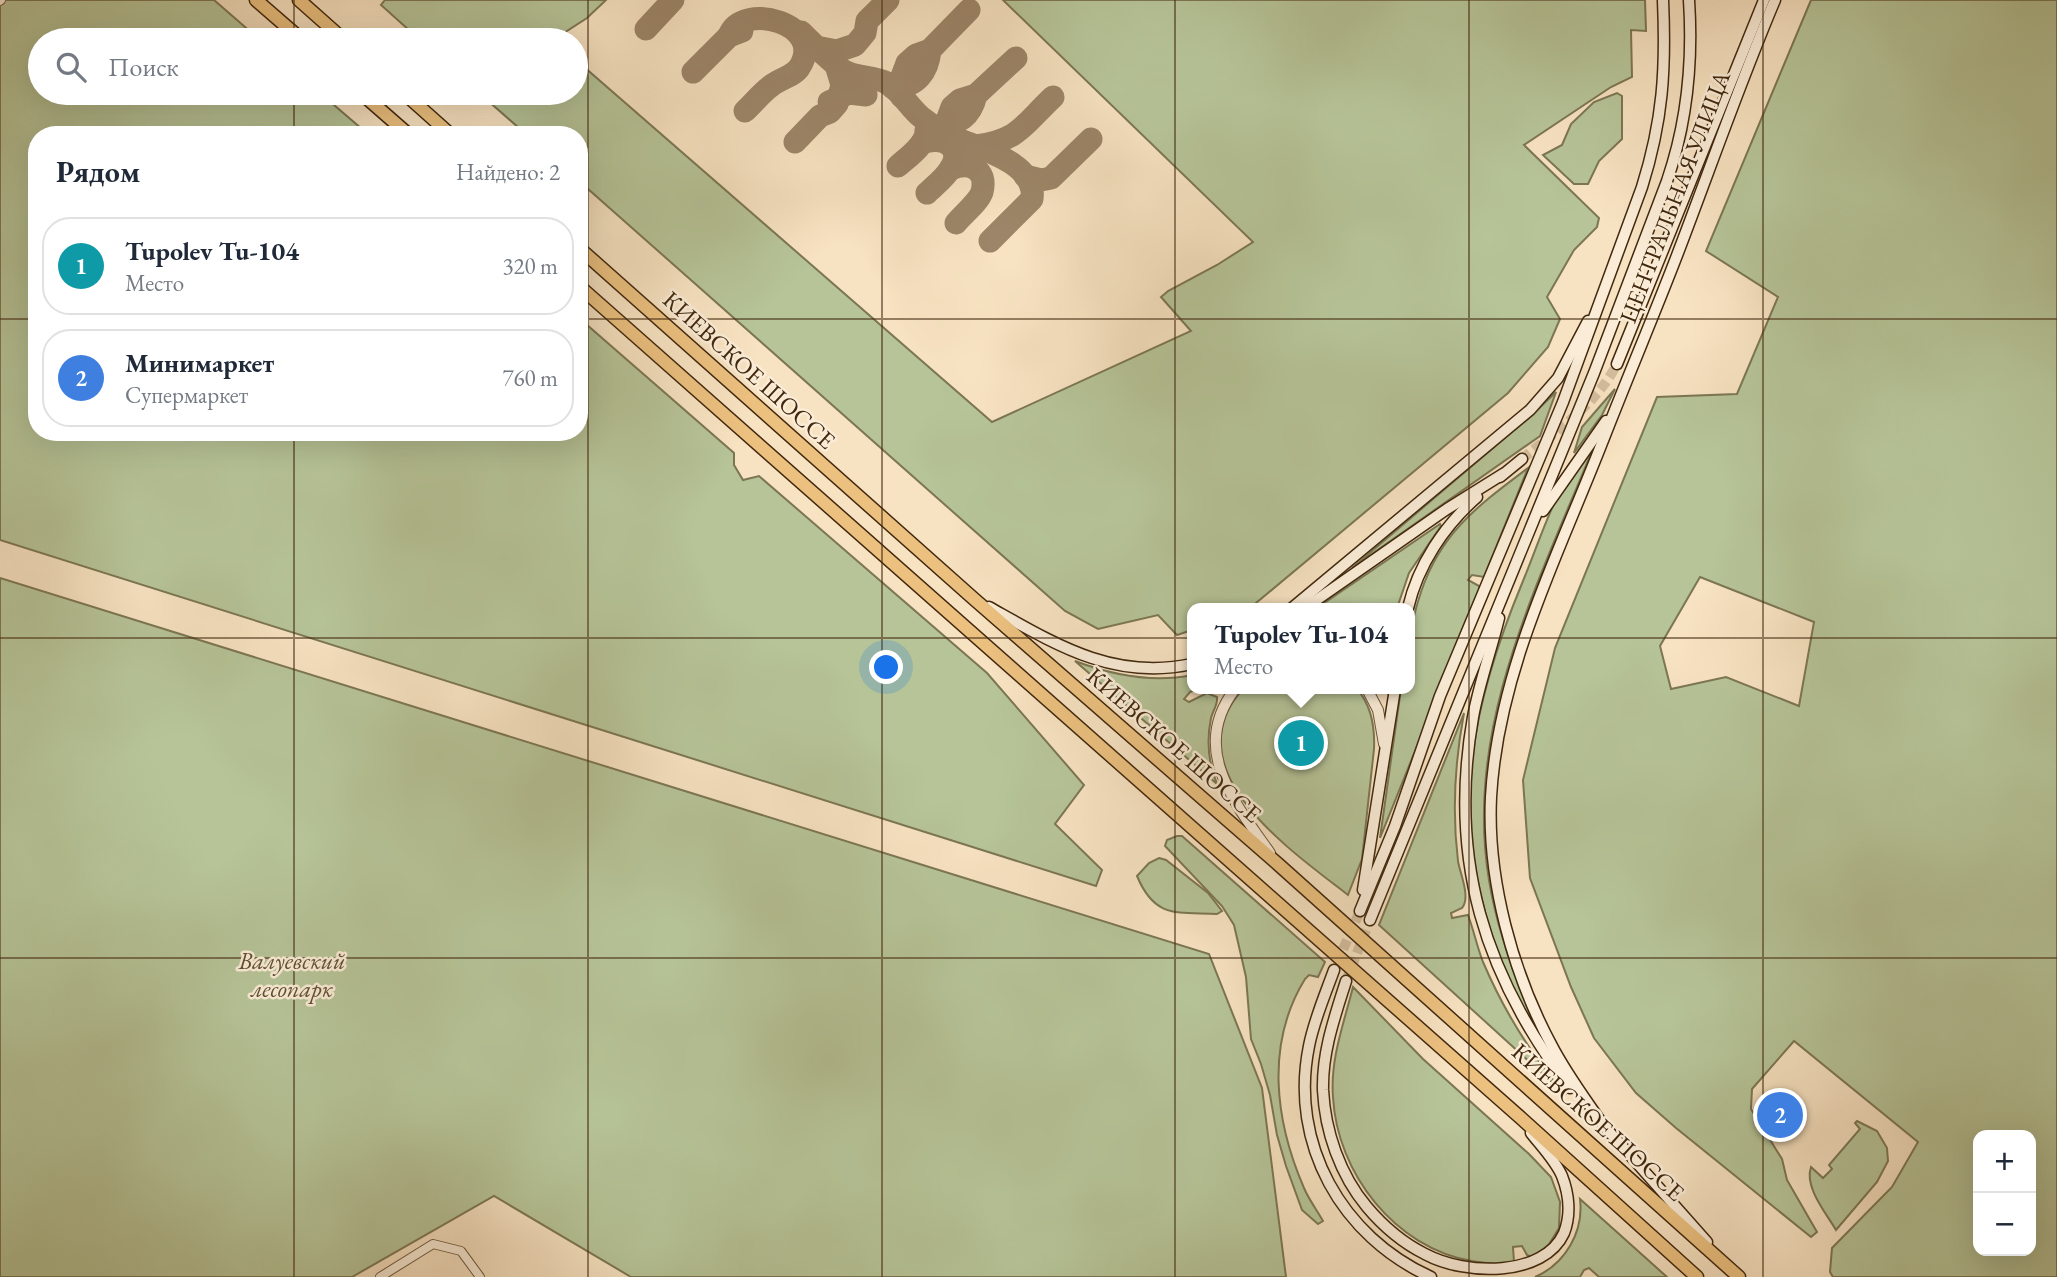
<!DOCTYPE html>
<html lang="ru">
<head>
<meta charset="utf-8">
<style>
  :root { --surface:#fff; --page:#f6f6f7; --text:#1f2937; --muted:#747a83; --line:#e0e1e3; --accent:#8f2418 }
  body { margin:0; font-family:"EB Garamond",serif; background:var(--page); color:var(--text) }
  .controls { position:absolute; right:21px; bottom:21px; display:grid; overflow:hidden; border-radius:14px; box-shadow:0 7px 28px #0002 }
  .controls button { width:63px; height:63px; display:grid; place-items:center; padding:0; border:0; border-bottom:2px solid var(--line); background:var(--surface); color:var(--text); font:35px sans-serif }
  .you { position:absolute; left:887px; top:668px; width:24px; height:24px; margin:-18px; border:5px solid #fff; border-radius:50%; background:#1a73e8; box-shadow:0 0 0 10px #1a73e833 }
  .badge { display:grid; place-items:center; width:46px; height:46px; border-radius:50%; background:var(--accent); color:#fff; font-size:23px; font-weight:700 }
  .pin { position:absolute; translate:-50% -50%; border:4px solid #fff; box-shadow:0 2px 7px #0006 }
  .popup { position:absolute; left:1187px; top:603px; width:228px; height:91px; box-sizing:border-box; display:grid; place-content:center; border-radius:14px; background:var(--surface); filter:drop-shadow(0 2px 5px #0005); font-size:23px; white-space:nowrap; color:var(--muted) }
  .popup b { font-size:26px; color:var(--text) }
  .popup::after { content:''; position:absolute; left:50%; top:100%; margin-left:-14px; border:14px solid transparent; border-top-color:var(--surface) }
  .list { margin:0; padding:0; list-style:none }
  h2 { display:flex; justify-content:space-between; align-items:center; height:91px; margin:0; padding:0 28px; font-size:30px }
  h2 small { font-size:23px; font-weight:400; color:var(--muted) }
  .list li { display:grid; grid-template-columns:46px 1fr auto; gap:21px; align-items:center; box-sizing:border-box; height:98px; margin:0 14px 14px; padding:0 14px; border:2px solid var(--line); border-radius:28px }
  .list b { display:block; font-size:26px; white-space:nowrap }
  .list p { margin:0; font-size:23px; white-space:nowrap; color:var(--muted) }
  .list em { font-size:23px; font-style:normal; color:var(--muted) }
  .icon { flex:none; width:38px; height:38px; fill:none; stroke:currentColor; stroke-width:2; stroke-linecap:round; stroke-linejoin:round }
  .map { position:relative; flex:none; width:2057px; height:1277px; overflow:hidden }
  .search { position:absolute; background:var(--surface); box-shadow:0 7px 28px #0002; left:28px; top:28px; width:560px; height:77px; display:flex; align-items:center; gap:18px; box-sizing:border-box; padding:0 24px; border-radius:38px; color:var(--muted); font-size:26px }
  .panel { position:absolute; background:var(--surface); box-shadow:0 7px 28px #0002; left:28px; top:126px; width:560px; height:315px; border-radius:28px }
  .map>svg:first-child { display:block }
  .green { fill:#b6c498; stroke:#7c7653; stroke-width:2; fill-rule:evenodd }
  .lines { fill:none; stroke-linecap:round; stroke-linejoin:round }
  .taxiway { stroke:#9c8568; stroke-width:23 }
  .secondary-tunnel { stroke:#d3bd9d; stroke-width:10; stroke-dasharray:10 5; stroke-linecap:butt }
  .minor-casing { stroke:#6e563b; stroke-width:10 }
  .tertiary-casing { stroke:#6e563b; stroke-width:12 }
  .secondary-casing { stroke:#41280e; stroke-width:13 }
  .trunk-casing { stroke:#41280e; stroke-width:15 }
  .minor { stroke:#faecd7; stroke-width:8 }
  .tertiary { stroke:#faecd7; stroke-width:10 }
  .secondary { stroke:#faecd7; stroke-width:10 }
  .trunk { stroke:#ecc180; stroke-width:12 }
  .grid { fill:none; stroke:#41280e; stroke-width:2; stroke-opacity:0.55 }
  .labels { text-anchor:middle; stroke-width:5; stroke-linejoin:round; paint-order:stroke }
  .street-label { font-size:24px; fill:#41280e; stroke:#faecd7 }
  .park-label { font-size:24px; font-style:italic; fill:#5e4f30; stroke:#faecd7 }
</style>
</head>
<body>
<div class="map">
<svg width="2057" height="1277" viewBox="0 0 2057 1277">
  <rect width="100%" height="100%" fill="#f7e2c1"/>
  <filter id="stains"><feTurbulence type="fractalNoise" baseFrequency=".00286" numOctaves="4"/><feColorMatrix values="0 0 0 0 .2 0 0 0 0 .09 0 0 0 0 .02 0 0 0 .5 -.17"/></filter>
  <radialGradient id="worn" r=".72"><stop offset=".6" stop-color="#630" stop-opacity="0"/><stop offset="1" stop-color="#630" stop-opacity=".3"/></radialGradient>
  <!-- green -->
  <g class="green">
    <polygon points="0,0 214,0 260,40 40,40 40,93 320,93 369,135 37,135 37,432 579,432 579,318 734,453 734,465 743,480 759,476 987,673 1084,785 1055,824 1102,870 1096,886 0,540"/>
    <polygon points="385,0 606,0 587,18 553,40 420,40 381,5"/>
    <polygon points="1003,0 1645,0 1646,31 1631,30 1632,77 1611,87 1524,145 1599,218 1597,227 1574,250 1547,297 1560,319 1548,347 1508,393 1250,608 1192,608 1192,630 1177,635 1158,615 1098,629 1065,611 579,181 579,135 527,135 479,93 576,93 576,60 992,422 1191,331 1161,297 1168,291 1217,265 1253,242"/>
    <path d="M1811,0H2057V1277H1833L1830,1272L1832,1248L1892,1187L1918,1142L1794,1041L1752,1089L1751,1109L1782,1159L1787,1180L1817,1232L1811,1237L1676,1128L1636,1093L1594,1038L1571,987L1530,878L1523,780L1555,648L1657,397L1737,394L1778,297L1706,251ZM1700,577L1814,622L1799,706L1726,677L1671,689L1660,646ZM1978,1135H2031V1251H1978Z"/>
    <polygon points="1617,93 1622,96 1622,139 1599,161 1588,184 1574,184 1543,155 1562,145 1571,124 1594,102"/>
    <polygon points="1615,389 1602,415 1574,453 1582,427"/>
    <polygon points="1556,392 1540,436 1352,568 1533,414"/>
    <path d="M1596,441C1540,580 1463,726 1489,880C1497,930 1514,976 1534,1022C1513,996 1501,963 1491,932C1450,805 1473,701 1523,581C1535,552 1545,521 1559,493C1568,475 1584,458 1596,441Z"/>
    <path d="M1528,468L1484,577L1472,575L1468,580L1479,586L1480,590L1380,838L1401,689H1410C1410,673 1408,656 1410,640C1411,624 1416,607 1421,592C1441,532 1479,505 1528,468Z"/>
    <polygon points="1440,524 1441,526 1409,573 1397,608 1317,608"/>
    <polygon points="0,578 1209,954 1262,1088 1286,1277 631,1277 494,1196 352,1277 0,1277"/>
    <path d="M1075,661C1112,675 1153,683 1192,675V689H1198L1190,692L1184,699L1189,702L1207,693L1217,697C1218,705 1213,710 1211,718C1206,742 1208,762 1217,784Z"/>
    <path d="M1243,689H1357C1372,706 1375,727 1374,749L1362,859L1348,895C1293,852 1170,769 1243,689Z"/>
    <path d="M1464,713C1455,761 1452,812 1458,861C1460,874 1471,897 1462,908L1451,913L1452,918L1468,915C1474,931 1477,947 1483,962C1504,1011 1531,1055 1566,1095L1379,925Z"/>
    <path d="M1177,836H1182L1325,962L1318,977L1309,975L1305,979C1265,1044 1275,1121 1304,1188C1309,1200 1317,1210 1323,1221L1318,1224L1302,1210L1286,1166L1277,1135L1270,1095L1261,1064L1251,1039L1246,977L1234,925L1222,906L1165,846L1167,840Z"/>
    <path d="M1159,858L1166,860L1208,893L1222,911L1217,914C1177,912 1155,919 1137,876L1149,863Z"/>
    <path d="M1353,987L1423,1059L1529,1154L1551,1177L1560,1202L1559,1228L1548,1246L1531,1257L1527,1255L1522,1246L1513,1247L1514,1262C1499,1266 1487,1263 1472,1261C1395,1248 1337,1173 1333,1097C1330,1059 1344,1023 1353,987Z"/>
    <path d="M1857,1121L1877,1131L1887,1148L1888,1161L1877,1182L1836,1230C1826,1213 1804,1187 1811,1167L1823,1178L1832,1169L1829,1165L1860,1129L1855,1123Z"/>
    <path d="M1580,1199L1667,1277H1599L1589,1268L1584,1270L1580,1277H1535C1565,1264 1584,1232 1580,1199Z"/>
  </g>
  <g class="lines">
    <!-- taxiway -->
    <g class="taxiway">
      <polyline points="646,29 673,0"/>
      <path d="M801,32C814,45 827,58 841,69C855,79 873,75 887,83C900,90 909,107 921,117C931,125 946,134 958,139C982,149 1037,164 1032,199L990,241"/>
      <path d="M729,36C741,0 828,24 799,68C793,76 785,77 777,82C765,88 755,102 745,111"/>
      <polyline points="816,47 837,51 855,45 865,33 867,21 888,0"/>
      <polyline points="693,72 729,36 742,31"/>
      <path d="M893,88C917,87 928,72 930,50"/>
      <polyline points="902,97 901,79 907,63 916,55 930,50 969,10"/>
      <polyline points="829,102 849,93 866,95"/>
      <path d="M937,127C959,124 971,117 976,95"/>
      <polyline points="795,142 820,116 830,112 837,104 842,85 836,65"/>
      <path d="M922,143C942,135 965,147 950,169C945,178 934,186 927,193"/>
      <polyline points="950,144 945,126 952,107 960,100 976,95 1016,58"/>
      <path d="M976,146C1020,140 1023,125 1053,97"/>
      <path d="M898,166C908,157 926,145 926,131"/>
      <path d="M951,169C969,161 988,169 982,192C978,203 963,214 956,223"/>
      <polyline points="1025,176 1041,180 1051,178 1091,139"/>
    </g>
    <!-- secondary-tunnel -->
    <g class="secondary-tunnel">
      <path d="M1522,459C1556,431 1596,405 1617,364"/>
      <polyline points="1337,963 1360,911"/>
      <polyline points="1346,981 1370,920"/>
    </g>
    <!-- minor casing -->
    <g class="minor-casing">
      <g id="minor">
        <polyline points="0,1 1,0"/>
        <polyline points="380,1277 433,1244 461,1251 480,1277"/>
      </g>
    </g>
    <!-- tertiary casing -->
    <g class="tertiary-casing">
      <g id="tertiary">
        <path d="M1235,689C1189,749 1235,803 1270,853"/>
        <polyline points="1367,689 1378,710 1384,744"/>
      </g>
    </g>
    <!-- secondary casing -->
    <g class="secondary-casing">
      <g id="secondary">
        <polyline points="1617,364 1764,0"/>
        <polyline points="1500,477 1522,459"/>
        <polyline points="1543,511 1606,421"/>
        <path d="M989,607C1055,644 1113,681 1192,664"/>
        <polyline points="1292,608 1530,410 1558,378 1588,321"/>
        <polyline points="1305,608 1447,509 1503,474"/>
        <path d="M1408,608C1418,565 1444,526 1477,497"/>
        <path d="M1499,618C1491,651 1479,684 1473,717C1448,859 1484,975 1570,1088"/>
        <polyline points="1363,890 1395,689"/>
        <path d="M1360,911L1395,826L1440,696L1563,402L1642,187C1663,120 1666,70 1663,0"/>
        <path d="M1370,920L1594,373L1667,181C1687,123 1693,61 1689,0"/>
        <path d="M1334,970C1325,995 1314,1020 1309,1046C1289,1144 1342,1237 1431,1277"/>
        <path d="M1346,981C1335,1016 1322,1052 1323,1090C1325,1131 1340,1175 1367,1207C1383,1226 1403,1243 1425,1254C1466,1276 1544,1277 1564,1233C1571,1215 1569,1194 1562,1176C1555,1160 1541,1146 1531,1133"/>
        <polyline points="1597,1118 1707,1242"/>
        <path d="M1601,1122C1584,1097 1566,1073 1552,1046C1513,974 1487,880 1491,797C1498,672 1557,558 1602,443C1626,381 1652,320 1676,258C1709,172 1739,85 1775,0"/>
      </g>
    </g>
    <!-- trunk casing -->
    <g class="trunk-casing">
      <g id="trunk">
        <polyline points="256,0 302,40"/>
        <polyline points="299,0 344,40"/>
        <polyline points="361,93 409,135"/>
        <polyline points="404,93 451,135"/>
        <polyline points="579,248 974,599 1279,865 1739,1277"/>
        <polyline points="579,286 1522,1119 1697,1277"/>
      </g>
    </g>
    <!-- minor -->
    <use href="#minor" class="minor"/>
    <!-- tertiary -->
    <use href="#tertiary" class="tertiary"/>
    <!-- secondary -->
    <use href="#secondary" class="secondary"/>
    <!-- trunk -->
    <use href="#trunk" class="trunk"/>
  </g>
  <!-- grid -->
  <path class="grid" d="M294,0V40M588,0V1277M882,0V1277M1175,0V1277M1469,0V1277M1763,0V1277M294,93V135M0,319H37M579,319H2057M294,432V1277M0,638H2057M0,958H2057"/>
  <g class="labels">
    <!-- street labels -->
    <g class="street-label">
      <text transform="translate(1675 197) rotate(-69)" y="8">ЦЕНТРАЛЬНАЯ УЛИЦА</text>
      <text transform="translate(749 370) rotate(42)" y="8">КИЕВСКОЕ ШОССЕ</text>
      <text transform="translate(1174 745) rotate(41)" y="8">КИЕВСКОЕ ШОССЕ</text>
      <text transform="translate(1598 1122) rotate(42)" y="8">КИЕВСКОЕ ШОССЕ</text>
    </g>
    <!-- park labels -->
    <g class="park-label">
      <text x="292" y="969">Валуевский<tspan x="292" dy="28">лесопарк</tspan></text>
    </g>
  </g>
  <rect width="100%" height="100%" filter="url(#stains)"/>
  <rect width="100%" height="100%" fill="url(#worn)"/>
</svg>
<div class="controls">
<button>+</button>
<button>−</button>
</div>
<div class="you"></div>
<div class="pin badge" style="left:1301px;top:743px;background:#0f9aa8">1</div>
<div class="popup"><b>Tupolev Tu-104</b>Место</div>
<div class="pin badge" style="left:1780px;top:1115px;background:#3f7fe0">2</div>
<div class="search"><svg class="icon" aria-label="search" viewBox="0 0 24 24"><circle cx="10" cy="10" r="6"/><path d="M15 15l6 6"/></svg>Поиск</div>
<section class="panel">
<h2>Рядом<small>Найдено: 2</small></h2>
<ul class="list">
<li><span class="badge" style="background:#0f9aa8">1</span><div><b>Tupolev Tu-104</b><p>Место</p></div><em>320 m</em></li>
<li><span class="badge" style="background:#3f7fe0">2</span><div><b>Минимаркет</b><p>Супермаркет</p></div><em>760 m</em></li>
</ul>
</section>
</div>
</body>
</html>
